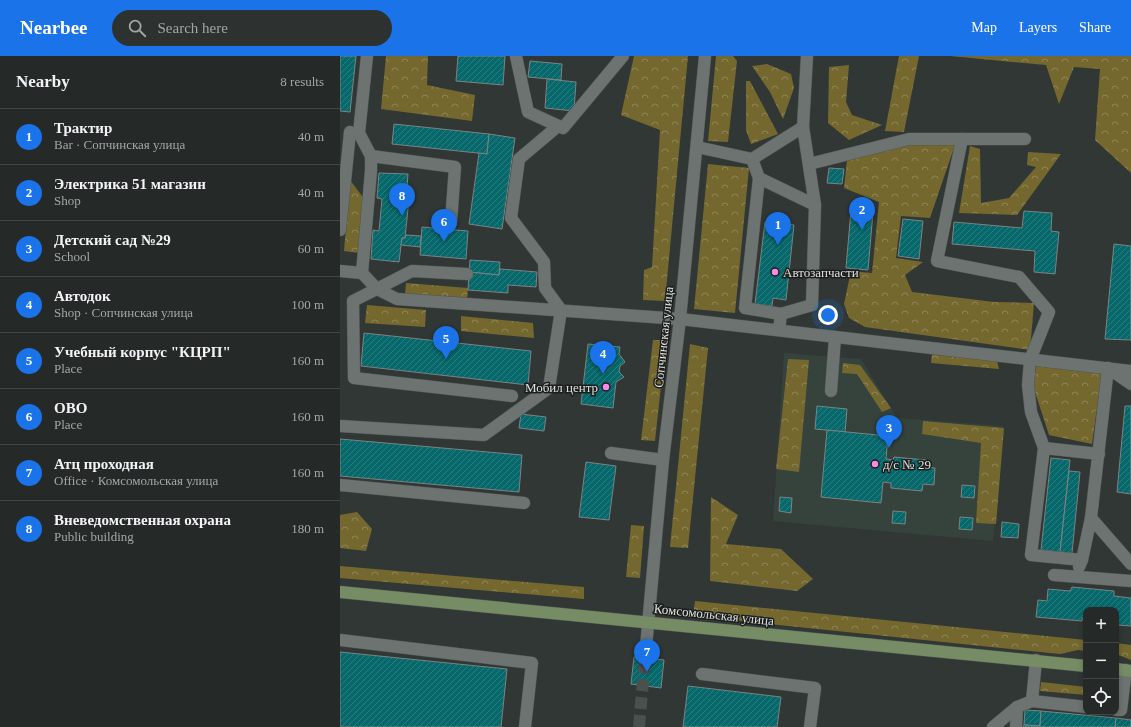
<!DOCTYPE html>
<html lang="en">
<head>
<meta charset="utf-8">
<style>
  :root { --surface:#252927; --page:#2d312f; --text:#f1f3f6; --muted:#a3a6a7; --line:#424544; --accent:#1a73e8 }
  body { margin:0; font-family:Georgia,serif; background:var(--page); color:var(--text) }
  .controls { position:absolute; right:12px; bottom:12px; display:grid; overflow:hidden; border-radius:8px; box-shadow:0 2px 6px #0003 }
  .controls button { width:36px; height:36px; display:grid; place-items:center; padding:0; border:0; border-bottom:1px solid var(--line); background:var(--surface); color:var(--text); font:20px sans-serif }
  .you { position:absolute; left:488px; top:259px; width:14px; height:14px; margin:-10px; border:3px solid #fff; border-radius:50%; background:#1a73e8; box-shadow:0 0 0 6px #1a73e833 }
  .badge { display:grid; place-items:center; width:26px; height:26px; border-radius:50%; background:var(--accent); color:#fff; font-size:13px; font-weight:700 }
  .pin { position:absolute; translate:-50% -33px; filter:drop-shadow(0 1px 2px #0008) }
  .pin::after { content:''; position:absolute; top:21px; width:14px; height:12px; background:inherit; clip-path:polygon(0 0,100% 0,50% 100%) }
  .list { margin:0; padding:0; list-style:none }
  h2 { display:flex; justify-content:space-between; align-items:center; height:52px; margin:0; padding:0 16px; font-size:17px }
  h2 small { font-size:13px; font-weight:400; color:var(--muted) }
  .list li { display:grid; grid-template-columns:26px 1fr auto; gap:12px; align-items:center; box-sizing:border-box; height:56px; padding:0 16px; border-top:1px solid var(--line) }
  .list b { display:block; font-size:15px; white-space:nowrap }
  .list p { margin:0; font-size:13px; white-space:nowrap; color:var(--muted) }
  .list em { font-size:13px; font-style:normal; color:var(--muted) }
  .icon { flex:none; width:22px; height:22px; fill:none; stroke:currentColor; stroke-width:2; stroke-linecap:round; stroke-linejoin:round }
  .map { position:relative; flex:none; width:791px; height:671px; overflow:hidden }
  header { display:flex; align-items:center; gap:24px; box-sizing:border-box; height:56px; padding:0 20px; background:var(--accent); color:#fff }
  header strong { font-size:19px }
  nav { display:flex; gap:22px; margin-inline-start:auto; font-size:14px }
  .search { width:280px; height:36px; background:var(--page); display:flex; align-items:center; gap:10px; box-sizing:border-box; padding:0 14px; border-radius:22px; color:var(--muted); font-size:15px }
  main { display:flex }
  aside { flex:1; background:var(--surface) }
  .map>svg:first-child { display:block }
  .built { fill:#36423c }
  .forest { fill:url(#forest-crowns) }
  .building { fill:url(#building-hatch); stroke:#7b8383 }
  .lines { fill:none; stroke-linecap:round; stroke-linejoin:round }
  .minor-tunnel { stroke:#4b504e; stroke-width:12; stroke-dasharray:12 6; stroke-linecap:butt }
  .minor-casing { stroke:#505553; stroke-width:13 }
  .major-casing { stroke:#505553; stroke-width:13 }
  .minor { stroke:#6c7370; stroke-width:12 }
  .major { stroke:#768c65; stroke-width:12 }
  .poi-dot { fill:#f888eb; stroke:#1b1e1c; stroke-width:1.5 }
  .labels { text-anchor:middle; stroke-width:3; stroke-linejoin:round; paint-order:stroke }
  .poi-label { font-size:13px; fill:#dde1df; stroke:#1b1e1c; text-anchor:start }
  .street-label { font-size:13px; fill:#dde1df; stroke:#1b1e1c }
</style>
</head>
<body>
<header>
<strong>Nearbee</strong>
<div class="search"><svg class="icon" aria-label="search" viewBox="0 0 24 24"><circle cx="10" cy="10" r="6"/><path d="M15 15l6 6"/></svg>Search here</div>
<nav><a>Map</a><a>Layers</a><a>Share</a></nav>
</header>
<main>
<aside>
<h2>Nearby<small>8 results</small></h2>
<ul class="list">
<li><span class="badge">1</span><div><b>Трактир</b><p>Bar · Сопчинская улица</p></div><em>40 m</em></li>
<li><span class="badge">2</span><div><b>Электрика 51 магазин</b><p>Shop</p></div><em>40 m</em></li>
<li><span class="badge">3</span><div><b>Детский сад №29</b><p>School</p></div><em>60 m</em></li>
<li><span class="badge">4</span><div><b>Автодок</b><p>Shop · Сопчинская улица</p></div><em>100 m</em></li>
<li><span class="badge">5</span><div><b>Учебный корпус &quot;КЦРП&quot;</b><p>Place</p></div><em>160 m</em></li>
<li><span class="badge">6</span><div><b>ОВО</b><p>Place</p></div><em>160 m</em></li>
<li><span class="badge">7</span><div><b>Атц проходная</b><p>Office · Комсомольская улица</p></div><em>160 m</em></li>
<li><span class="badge">8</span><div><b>Вневедомственная охрана</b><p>Public building</p></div><em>180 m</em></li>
</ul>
</aside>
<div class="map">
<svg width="791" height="671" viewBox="0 0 791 671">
  <defs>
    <pattern id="forest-crowns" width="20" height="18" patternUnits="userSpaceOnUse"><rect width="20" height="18" fill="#74682f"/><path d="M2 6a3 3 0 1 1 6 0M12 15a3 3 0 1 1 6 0" fill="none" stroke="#8e8457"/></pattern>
    <pattern id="building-hatch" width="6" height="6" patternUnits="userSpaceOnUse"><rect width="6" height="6" fill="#06686a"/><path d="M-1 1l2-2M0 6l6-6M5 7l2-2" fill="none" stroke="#2a7d7f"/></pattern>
  </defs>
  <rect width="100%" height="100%" fill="#313734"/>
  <!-- built -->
  <polygon class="built" points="444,297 521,303 557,362 663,370 653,485 433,465"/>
  <!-- forest -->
  <g class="forest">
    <polygon points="46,0 88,0 87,29 135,39 132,65 41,53"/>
    <polygon points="294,0 348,0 325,245 303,244 304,214 312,211 320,74 281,59"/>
    <polygon points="376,0 393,0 397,5 388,86 368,85"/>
    <polygon points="559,0 579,0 564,76 545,75"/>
    <polygon points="610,0 791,0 791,117 755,84 760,13 734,11 719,48 706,9"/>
    <polygon points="427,8 451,18 454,32 443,63 430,36 412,10"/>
    <polygon points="509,9 506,46 512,59 542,69 509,84 488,67 489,11"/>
    <polygon points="406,25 410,25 438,78 411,88 406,74"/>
    <polygon points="616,86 590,162 561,160 556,202 583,206 565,219 572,236 654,246 694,247 690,294 525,271 509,262 504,248 511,215 532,217 539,146 504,132 507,104 568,87"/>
    <polygon points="630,90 640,93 641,147 669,142 696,111 687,109 688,96 721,98 677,159 619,157"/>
    <polygon points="368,108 409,112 395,257 354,253"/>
    <polygon points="10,124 25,144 19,197 4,195"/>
    <polygon points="66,227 128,232 127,244 65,239"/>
    <polygon points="27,249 86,254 85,271 25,267"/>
    <polygon points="121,260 193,267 194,282 121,275"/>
    <polygon points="313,284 326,284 315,385 301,384"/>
    <polygon points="350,288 368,292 348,492 330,491"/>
    <polygon points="592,298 657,305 659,313 591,307"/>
    <polygon points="448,303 469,304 459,416 436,413"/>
    <polygon points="503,307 520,309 551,352 542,356 517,318 502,317"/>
    <polygon points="696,310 762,317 752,388 709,379 693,330"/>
    <polygon points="583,365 664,372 656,468 636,467 641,387 582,378"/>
    <polygon points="371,441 398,459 386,488 441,493 473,523 457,535 370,525"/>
    <polygon points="17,456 32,473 26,495 0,492 0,459"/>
    <polygon points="291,469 304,470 300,522 286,521"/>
    <polygon points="0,510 244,531 244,543 0,522"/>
    <polygon points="355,545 746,584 746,595 738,594 720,598 353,560"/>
    <polygon points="776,587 791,589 791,604 776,598"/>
    <polygon points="701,626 746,631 746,639 700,635"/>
  </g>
  <!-- building -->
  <g class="building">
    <polygon points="0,0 16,0 10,56 0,55"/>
    <polygon points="118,0 165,0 163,29 116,25"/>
    <polygon points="190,5 222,8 221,24 188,21"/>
    <polygon points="207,23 236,26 234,55 205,52"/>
    <polygon points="54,68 149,78 147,98 52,88"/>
    <polygon points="149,78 175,82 162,173 129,168 139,97 147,98"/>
    <polygon points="489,112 504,113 502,128 487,127"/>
    <polygon points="39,117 68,118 66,143 69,143 65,182 62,182 59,206 31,203 33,174 39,175 42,143 37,142"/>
    <polygon points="511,154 533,156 528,214 506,212"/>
    <polygon points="684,155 712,157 711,175 719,176 715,218 694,216 695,195 612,188 614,166 682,172"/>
    <polygon points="563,163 583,165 579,203 558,200"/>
    <polygon points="425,166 454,169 446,244 433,242 432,250 415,248"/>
    <polygon points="82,171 128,175 126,203 80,199"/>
    <polygon points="66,179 81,180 80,191 61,189 62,182 65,182"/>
    <polygon points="774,188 791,190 791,284 765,283"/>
    <polygon points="130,204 160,206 159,219 129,216"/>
    <polygon points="160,213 197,216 196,231 168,229 168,237 128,234 129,216 159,219"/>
    <polygon points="24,277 191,295 188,329 21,310"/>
    <polygon points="248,288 280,291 279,298 285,306 280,310 279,316 284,321 276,326 273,352 241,348"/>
    <polygon points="477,350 507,353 505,376 475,373"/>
    <polygon points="785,350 791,350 791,438 777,436"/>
    <polygon points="181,358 206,361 204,375 179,372"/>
    <polygon points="487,374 548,380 546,403 553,404 554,401 586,404 585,411 595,412 594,429 583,428 582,435 551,432 551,427 543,426 541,447 481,441"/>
    <polygon points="0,383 182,399 179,436 0,420"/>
    <polygon points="711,402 730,404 720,496 701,494"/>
    <polygon points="246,406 276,410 269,464 239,461"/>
    <polygon points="729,415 740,416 732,497 720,496"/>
    <polygon points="622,429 635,430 634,442 621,441"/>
    <polygon points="440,441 452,442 451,457 439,455"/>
    <polygon points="553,455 566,456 565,468 552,467"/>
    <polygon points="620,461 633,462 632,474 619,473"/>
    <polygon points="662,466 679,468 678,482 661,481"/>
    <polygon points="732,531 774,535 774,540 791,542 791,570 776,569 776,554 746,554 746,563 742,562 742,565 696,561 698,544 707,545 708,533 730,535"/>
    <polygon points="0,596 167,613 161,671 0,671"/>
    <polygon points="294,601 324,604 321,632 291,628"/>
    <polygon points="348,630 441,641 437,671 343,671"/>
    <polygon points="685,654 701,655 700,670 684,669"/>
    <polygon points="701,655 776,662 775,671 683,671 684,669 700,670"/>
    <polygon points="776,662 791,664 791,671 775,671"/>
  </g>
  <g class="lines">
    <!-- minor-tunnel -->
    <polyline class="minor-tunnel" points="299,671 305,602"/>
    <!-- minor casing -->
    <g class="minor-casing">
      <g id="minor">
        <polyline points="27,0 19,77 31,100 31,115 22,217 37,233 57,243 340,263 791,315"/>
        <polyline points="176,0 188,56 223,72 283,0"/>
        <polyline points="467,0 463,71 475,149"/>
        <polyline points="622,83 597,205 679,221 709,256 690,304 688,329 691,356 704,392 691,499 742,504"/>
        <polyline points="357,91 412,103 419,122 475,149 472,249 441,258 439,274"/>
        <polyline points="31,100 115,111 111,166"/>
        <polyline points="412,103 463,71"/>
        <polyline points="469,108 569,83 685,83"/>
        <polyline points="419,122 405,252 441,258"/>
        <polyline points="0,174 10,76"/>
        <polyline points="0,215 22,217"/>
        <polyline points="127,218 72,215 13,245 14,322 172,340"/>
        <polyline points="791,328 768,312 751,462 791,508"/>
        <polyline points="491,335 495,281"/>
        <polyline points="0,370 144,379 209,332 221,254 205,232 204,206 171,162 179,103 218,70"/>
        <polyline points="704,392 759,398"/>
        <polyline points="271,397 323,404"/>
        <polyline points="0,429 184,447"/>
        <polyline points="739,511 742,504 751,462"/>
        <polyline points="714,519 791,525"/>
        <polyline points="0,584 192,607 185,671"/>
        <polyline points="305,602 323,404 340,263 365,0"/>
        <polyline points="696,604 692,645 746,651"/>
        <polyline points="362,618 475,632 470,671"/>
        <polyline points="776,654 781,654 786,614"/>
        <polyline points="653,671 677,651 692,645"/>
        <polyline points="676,671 677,651"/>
      </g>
    </g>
    <!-- major casing -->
    <g class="major-casing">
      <g id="major">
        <polyline points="0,536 746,610"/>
        <polyline points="776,613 791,615"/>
      </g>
    </g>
    <!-- minor -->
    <use href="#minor" class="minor"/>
    <!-- major -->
    <use href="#major" class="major"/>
  </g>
  <!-- markers -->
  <g class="poi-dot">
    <circle cx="435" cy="216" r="4"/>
    <circle cx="266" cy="331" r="4"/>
    <circle cx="535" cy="408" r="4"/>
  </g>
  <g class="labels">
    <!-- poi labels -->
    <g class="poi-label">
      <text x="443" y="221">Автозапчасти</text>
      <text x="258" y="336" text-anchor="end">Мобил центр</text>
      <text x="543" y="413">д/с № 29</text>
    </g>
    <!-- street labels -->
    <g class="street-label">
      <text transform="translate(323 281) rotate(-84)" y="5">Сопчинская улица</text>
      <text transform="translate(374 558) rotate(6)" y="5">Комсомольская улица</text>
    </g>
  </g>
</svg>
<div class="controls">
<button>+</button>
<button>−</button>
<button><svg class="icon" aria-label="locate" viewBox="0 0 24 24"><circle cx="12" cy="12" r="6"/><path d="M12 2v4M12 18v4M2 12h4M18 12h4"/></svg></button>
</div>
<div class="you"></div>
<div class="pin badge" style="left:438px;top:189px">1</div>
<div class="pin badge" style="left:522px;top:174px">2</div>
<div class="pin badge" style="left:549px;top:392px">3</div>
<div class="pin badge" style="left:263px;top:318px">4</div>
<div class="pin badge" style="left:106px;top:303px">5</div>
<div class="pin badge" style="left:104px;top:186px">6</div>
<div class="pin badge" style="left:307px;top:616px">7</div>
<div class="pin badge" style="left:62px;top:160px">8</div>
</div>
</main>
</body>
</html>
